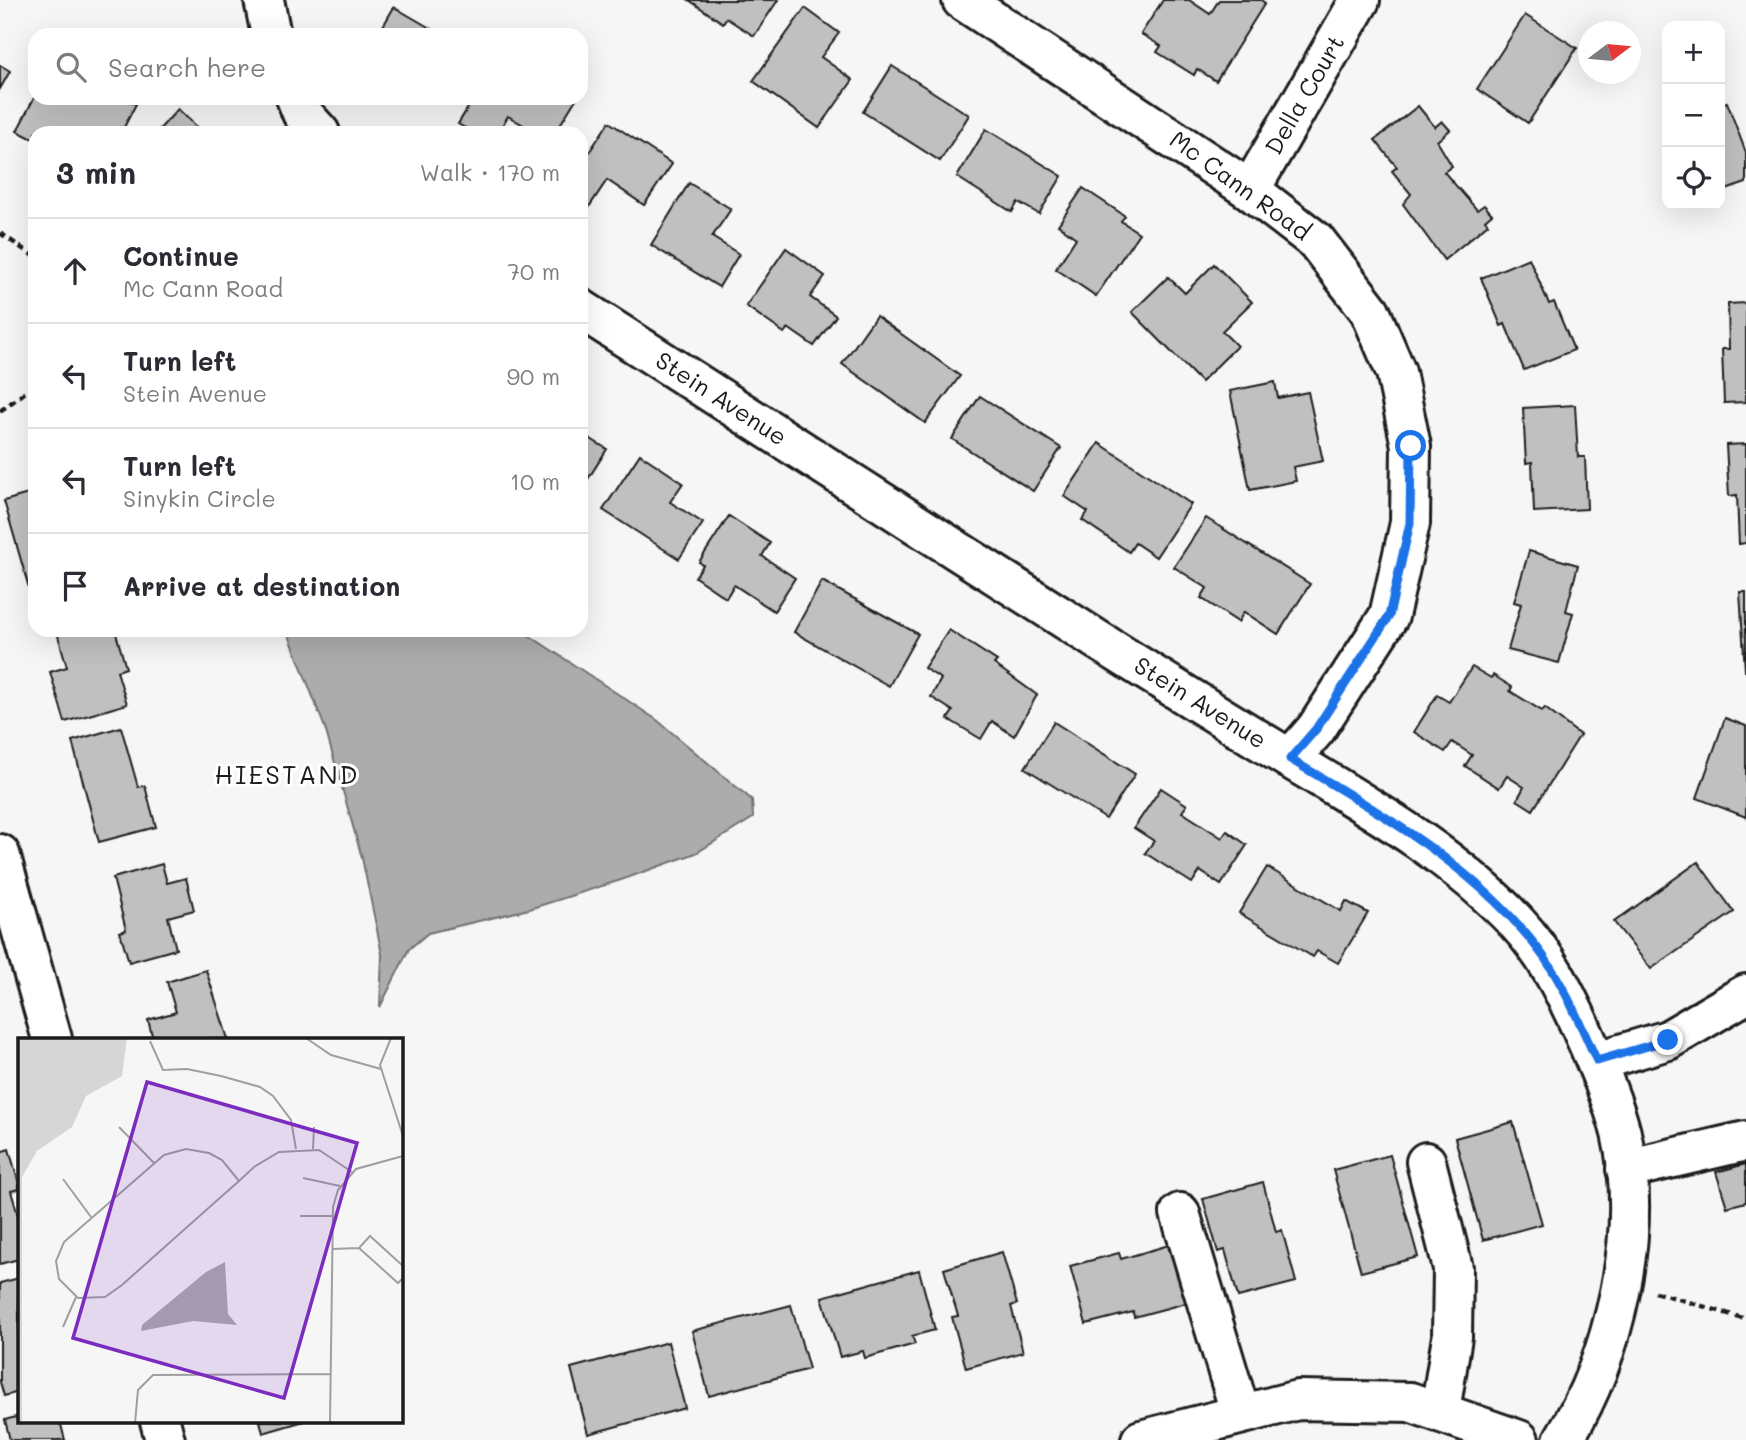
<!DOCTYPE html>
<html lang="en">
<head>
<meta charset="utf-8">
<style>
  :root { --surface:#fff; --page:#f2f2f3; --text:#2b2b33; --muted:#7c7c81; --line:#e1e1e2 }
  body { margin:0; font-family:Mali,sans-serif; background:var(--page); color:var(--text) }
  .controls { position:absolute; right:21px; top:21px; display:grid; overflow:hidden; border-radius:14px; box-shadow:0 7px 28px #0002 }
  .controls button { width:63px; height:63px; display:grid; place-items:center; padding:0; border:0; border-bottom:2px solid var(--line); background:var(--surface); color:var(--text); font:35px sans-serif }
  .compass { position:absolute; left:1578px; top:21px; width:63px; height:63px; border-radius:50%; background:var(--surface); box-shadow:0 7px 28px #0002; rotate:74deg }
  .stop { position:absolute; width:21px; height:21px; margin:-16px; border:5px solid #1a73e8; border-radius:50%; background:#fff }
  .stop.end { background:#1a73e8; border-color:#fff; box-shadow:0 2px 7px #0008 }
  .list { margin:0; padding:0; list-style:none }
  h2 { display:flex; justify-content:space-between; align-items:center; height:91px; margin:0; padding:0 28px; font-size:30px }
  h2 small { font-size:23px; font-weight:400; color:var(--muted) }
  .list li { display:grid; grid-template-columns:46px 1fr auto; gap:21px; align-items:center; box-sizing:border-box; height:105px; padding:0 28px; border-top:2px solid var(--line) }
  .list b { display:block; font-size:26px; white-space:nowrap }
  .list p { margin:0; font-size:23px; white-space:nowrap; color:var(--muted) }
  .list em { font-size:23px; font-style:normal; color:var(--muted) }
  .icon { flex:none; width:38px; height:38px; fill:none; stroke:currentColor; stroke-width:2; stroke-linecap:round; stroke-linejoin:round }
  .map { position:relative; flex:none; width:1746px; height:1440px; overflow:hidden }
  .search { position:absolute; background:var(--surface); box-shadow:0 7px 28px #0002; left:28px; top:28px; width:560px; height:77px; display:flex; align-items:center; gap:18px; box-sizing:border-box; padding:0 24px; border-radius:21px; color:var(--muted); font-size:26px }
  .panel { position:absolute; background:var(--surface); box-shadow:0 7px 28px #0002; left:28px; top:126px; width:560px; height:511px; border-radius:21px }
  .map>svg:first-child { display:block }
  .water { fill:#acacac; stroke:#727272; stroke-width:2 }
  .building { fill:#c0c0c0; stroke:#1c1c1c; stroke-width:2 }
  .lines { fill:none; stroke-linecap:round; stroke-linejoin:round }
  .minor-casing { stroke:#1c1c1c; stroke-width:44 }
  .path { stroke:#1c1c1c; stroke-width:4.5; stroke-dasharray:7 5; stroke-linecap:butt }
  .minor { stroke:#fff; stroke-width:38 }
  .route { stroke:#1a73e8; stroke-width:9 }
  .labels { text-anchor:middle; stroke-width:6; stroke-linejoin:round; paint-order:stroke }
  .street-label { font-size:24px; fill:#1c1c1c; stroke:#fff }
  .neighbourhood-label { font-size:26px; letter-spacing:2px; fill:#1c1c1c; stroke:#fff }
  .inset-road { fill:none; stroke:#9f9f9f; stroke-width:2 }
  .view { fill:#7b2cbf; fill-opacity:0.15; stroke:#7b2cbf; stroke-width:3.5 }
  .inset-edge { fill:none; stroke:#1c1c1c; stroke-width:3.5 }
</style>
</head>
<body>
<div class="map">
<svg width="1746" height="1440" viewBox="0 0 1746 1440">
  <rect width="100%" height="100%" fill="#f6f6f6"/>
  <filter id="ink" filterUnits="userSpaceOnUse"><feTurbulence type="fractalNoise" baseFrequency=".0143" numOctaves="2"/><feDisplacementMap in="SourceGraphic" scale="14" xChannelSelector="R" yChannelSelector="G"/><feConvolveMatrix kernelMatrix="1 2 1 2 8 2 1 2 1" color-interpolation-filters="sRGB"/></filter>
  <g filter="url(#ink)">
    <!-- water -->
    <polygon class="water" points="287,630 521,630 657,720 752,800 753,818 696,853 621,880 529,909 428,933 409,949 380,1007 382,954 362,858 325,728"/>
    <!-- building -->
    <g class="building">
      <polygon points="689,0 778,0 754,36 726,18 723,23"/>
      <polygon points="1163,0 1189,0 1210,14 1219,0 1261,0 1265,3 1216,81 1197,69 1194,75 1157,52 1161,46 1141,34"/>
      <polygon points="394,7 442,35 378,35"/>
      <polygon points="805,8 839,33 821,57 853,80 819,128 753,81"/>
      <polygon points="1525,15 1577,48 1528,123 1477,89"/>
      <polygon points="0,65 10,71 0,89"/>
      <polygon points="892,66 969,115 940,161 863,112"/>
      <polygon points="35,96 123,98 136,104 121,133 35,133 35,140 17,131"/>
      <polygon points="474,98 574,98 576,99 555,133 537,133 508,116 498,133 474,133 458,124"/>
      <polygon points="1727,102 1746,153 1746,183 1720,192 1720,104"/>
      <polygon points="1418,106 1435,127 1442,121 1450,130 1437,141 1452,166 1444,172 1477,210 1484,205 1492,214 1485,220 1488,224 1444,260 1403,204 1411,194 1392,171 1397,167 1375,140"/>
      <polygon points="178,109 203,133 156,133"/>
      <polygon points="609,122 672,164 644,205 607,180 587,210 581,206 581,154 586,157"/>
      <polygon points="986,129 1062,176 1039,214 1018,202 1012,212 957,177"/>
      <polygon points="689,183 731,209 712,237 739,254 719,287 651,245"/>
      <polygon points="1083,188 1125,216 1121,221 1139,233 1096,296 1056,269 1076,238 1058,225"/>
      <polygon points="786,248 825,276 810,297 836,316 814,346 788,328 784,333 746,306"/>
      <polygon points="1529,258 1549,304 1554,302 1574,350 1524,370 1505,324 1501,326 1481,278"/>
      <polygon points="1214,264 1252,302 1222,331 1237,346 1201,382 1132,312 1168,277 1185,293"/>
      <polygon points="1746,303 1746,402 1724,403 1722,349 1729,349 1728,304"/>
      <polygon points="876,316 960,376 925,423 842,364"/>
      <polygon points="1275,382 1278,398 1308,392 1323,461 1293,467 1296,481 1250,490 1230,391"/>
      <polygon points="980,396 1061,448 1033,491 952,439"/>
      <polygon points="1575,405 1578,457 1585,457 1587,509 1534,512 1532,462 1526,463 1523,408"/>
      <polygon points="581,433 607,449 581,490"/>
      <polygon points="1099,443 1191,504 1156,557 1135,543 1129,552 1082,520 1088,512 1064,496"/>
      <polygon points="1746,444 1746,543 1739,544 1737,495 1729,496 1726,445"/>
      <polygon points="640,454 683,483 670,502 703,523 679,559 603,510"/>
      <polygon points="35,492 35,602 33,602 4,501"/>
      <polygon points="729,516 770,543 762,556 795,578 774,611 734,585 726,598 695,577 703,565 699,562"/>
      <polygon points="1206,518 1310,584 1278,634 1244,612 1238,622 1201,598 1207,588 1174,567"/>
      <polygon points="1529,551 1578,565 1566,611 1573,613 1559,663 1508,650 1521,604 1514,602"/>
      <polygon points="822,581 918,634 889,686 794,632"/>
      <polygon points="1740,592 1746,592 1746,671 1745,671"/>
      <polygon points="63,630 115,630 126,668 117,671 127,704 65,722 50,672 67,667 57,632"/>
      <polygon points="949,630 997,661 994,664 1037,695 1014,736 992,721 981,739 948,719 953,711 931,697 941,679 924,668"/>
      <polygon points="1472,667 1491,678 1493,675 1512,687 1510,691 1542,711 1545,708 1580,735 1533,810 1517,800 1524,787 1507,776 1499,788 1465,766 1472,755 1452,742 1445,752 1414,732 1437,695 1449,702"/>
      <polygon points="1725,718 1746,726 1746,817 1697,798"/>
      <polygon points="1054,722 1135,774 1106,819 1025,768"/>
      <polygon points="121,727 138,787 145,786 156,827 99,842 72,741"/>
      <polygon points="1161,788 1187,805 1182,812 1222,838 1227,831 1247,845 1221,885 1200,871 1192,883 1145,853 1154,841 1134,828"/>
      <polygon points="1698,862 1734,912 1651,969 1614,922"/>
      <polygon points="162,864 167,883 186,878 194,910 168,917 176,949 129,962 120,932 126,930 113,878"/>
      <polygon points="1267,867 1341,911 1346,901 1368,913 1338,963 1317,951 1313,957 1239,913"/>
      <polygon points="206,970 228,1039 153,1039 148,1020 176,1012 167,982"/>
      <polygon points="1513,1122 1542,1224 1483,1240 1455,1138"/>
      <polygon points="9,1149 19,1184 19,1189 11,1191 19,1219 19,1259 0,1264 0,1152"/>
      <polygon points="1390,1155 1418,1257 1361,1272 1333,1170"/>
      <polygon points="1746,1164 1746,1202 1727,1207 1716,1172"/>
      <polygon points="1263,1182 1276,1232 1282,1230 1296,1282 1238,1297 1225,1250 1218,1252 1203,1199"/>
      <polygon points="1169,1245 1186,1303 1134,1317 1133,1312 1086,1324 1070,1266 1119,1253 1121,1259"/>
      <polygon points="1002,1252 1017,1304 1011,1306 1023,1352 966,1368 952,1317 958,1316 944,1269"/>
      <polygon points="919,1270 935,1330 912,1336 915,1344 865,1358 863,1351 840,1357 822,1297"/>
      <polygon points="19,1278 19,1392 4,1396 0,1382 0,1283"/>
      <polygon points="791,1305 809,1369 709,1396 692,1331"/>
      <polygon points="668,1342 685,1408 588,1434 571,1368"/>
      <polygon points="19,1416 19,1421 60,1421 65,1440 10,1440 5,1420"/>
      <polygon points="260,1421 304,1421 263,1433"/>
    </g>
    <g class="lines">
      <!-- minor casing -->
      <g class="minor-casing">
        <g id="minor">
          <polyline points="264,0 271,35"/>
          <polyline points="962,0 1250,190 1316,241 1370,311 1396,372 1411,446 1410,523 1389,616 1316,729 1290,759"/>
          <polyline points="296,98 302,113 320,133"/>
          <polyline points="1250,190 1360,0"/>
          <path d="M581,309C754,420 926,531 1099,641C1166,683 1232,724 1300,765C1376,811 1455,857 1517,923C1546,954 1565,992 1582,1030C1597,1063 1612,1098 1621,1133C1644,1231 1615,1356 1563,1440"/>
          <polyline points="0,854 52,1039"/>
          <polyline points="1597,1061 1668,1040 1746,994"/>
          <polyline points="1426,1162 1453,1268 1452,1337 1440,1411"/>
          <polyline points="1626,1169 1746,1141"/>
          <polyline points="1180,1213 1240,1412"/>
          <polyline points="160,1421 165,1440"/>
          <polyline points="1141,1440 1298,1400 1410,1402 1519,1440"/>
        </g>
      </g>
      <!-- path -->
      <g class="path">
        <polyline points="0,233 35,257"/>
        <polyline points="0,411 35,385"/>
        <polyline points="1655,1292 1746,1319"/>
      </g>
      <!-- minor -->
      <use href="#minor" class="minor"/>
    </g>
  </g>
  <g class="lines" filter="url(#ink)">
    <!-- route -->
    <path class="route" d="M1411,446L1410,523L1389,616L1316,729L1290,759C1381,814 1481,869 1544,957C1566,989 1581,1026 1597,1061L1668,1040"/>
  </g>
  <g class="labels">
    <!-- street labels -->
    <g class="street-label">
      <text transform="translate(1305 95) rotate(-60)" y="8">Della Court</text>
      <text transform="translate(1240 186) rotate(36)" y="8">Mc Cann Road</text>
      <text transform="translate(721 399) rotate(33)" y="8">Stein Avenue</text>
      <text transform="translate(1200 703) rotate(32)" y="8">Stein Avenue</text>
    </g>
    <!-- neighbourhood labels -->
    <g class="neighbourhood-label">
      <text x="287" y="784">HIESTAND</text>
    </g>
  </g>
  <!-- overview -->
  <g transform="translate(18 1038)">
    <rect width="385" height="385" fill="#f6f6f6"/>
    <path d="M0,0H109L104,38L68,58L54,89L19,113L4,139V385H0Z" fill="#d6d6d6"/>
    <path d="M207,224L210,276L219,287L175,283L123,293L124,287L188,234Z" fill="#acacac"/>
    <path class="inset-road" d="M288,0L313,17L363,31M373,0L362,27L385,98M132,3L145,32L169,31L203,38L242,49L255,58L273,82L278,111M385,32V64M101,89L136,125M295,111L296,89M285,140L322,148M45,141L73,179M221,143L204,122L191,115L168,111L146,117L46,204L38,223L41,241L60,260L87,259L104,247L195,166L221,143L236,129L261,114L301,112L334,134M282,178H314M341,210L380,245L385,240M314,211L341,210L352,198L385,228M45,289L58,259M117,385L120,352L135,337L312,336M312,385L315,169L320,152L338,131L385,118"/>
    <path class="view" d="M129,44L339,105L266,360L55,300Z"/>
    <rect width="385" height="385" class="inset-edge"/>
  </g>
</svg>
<div class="controls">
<button>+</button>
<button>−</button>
<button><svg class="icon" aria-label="locate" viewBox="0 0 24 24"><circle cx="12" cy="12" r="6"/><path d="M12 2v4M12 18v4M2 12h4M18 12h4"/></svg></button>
</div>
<svg class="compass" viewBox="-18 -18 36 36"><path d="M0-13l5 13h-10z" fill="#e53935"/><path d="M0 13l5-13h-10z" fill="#7c7c81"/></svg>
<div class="stop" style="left:1411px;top:446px"></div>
<div class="stop end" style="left:1668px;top:1040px"></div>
<div class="search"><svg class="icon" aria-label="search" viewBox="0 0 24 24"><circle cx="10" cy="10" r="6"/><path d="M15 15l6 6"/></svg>Search here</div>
<section class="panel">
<h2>3 min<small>Walk · 170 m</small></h2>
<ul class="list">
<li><svg class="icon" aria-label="ahead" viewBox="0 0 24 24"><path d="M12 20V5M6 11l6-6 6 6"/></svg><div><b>Continue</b><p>Mc Cann Road</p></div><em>70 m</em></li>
<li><svg class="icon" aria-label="left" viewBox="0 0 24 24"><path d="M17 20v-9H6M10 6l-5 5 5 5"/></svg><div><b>Turn left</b><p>Stein Avenue</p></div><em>90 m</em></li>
<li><svg class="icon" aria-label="left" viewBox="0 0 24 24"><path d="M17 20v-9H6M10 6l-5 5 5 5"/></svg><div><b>Turn left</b><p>Sinykin Circle</p></div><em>10 m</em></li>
<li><svg class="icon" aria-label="arrive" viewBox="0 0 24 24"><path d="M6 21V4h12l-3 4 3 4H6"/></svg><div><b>Arrive at destination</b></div></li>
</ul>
</section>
</div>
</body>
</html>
